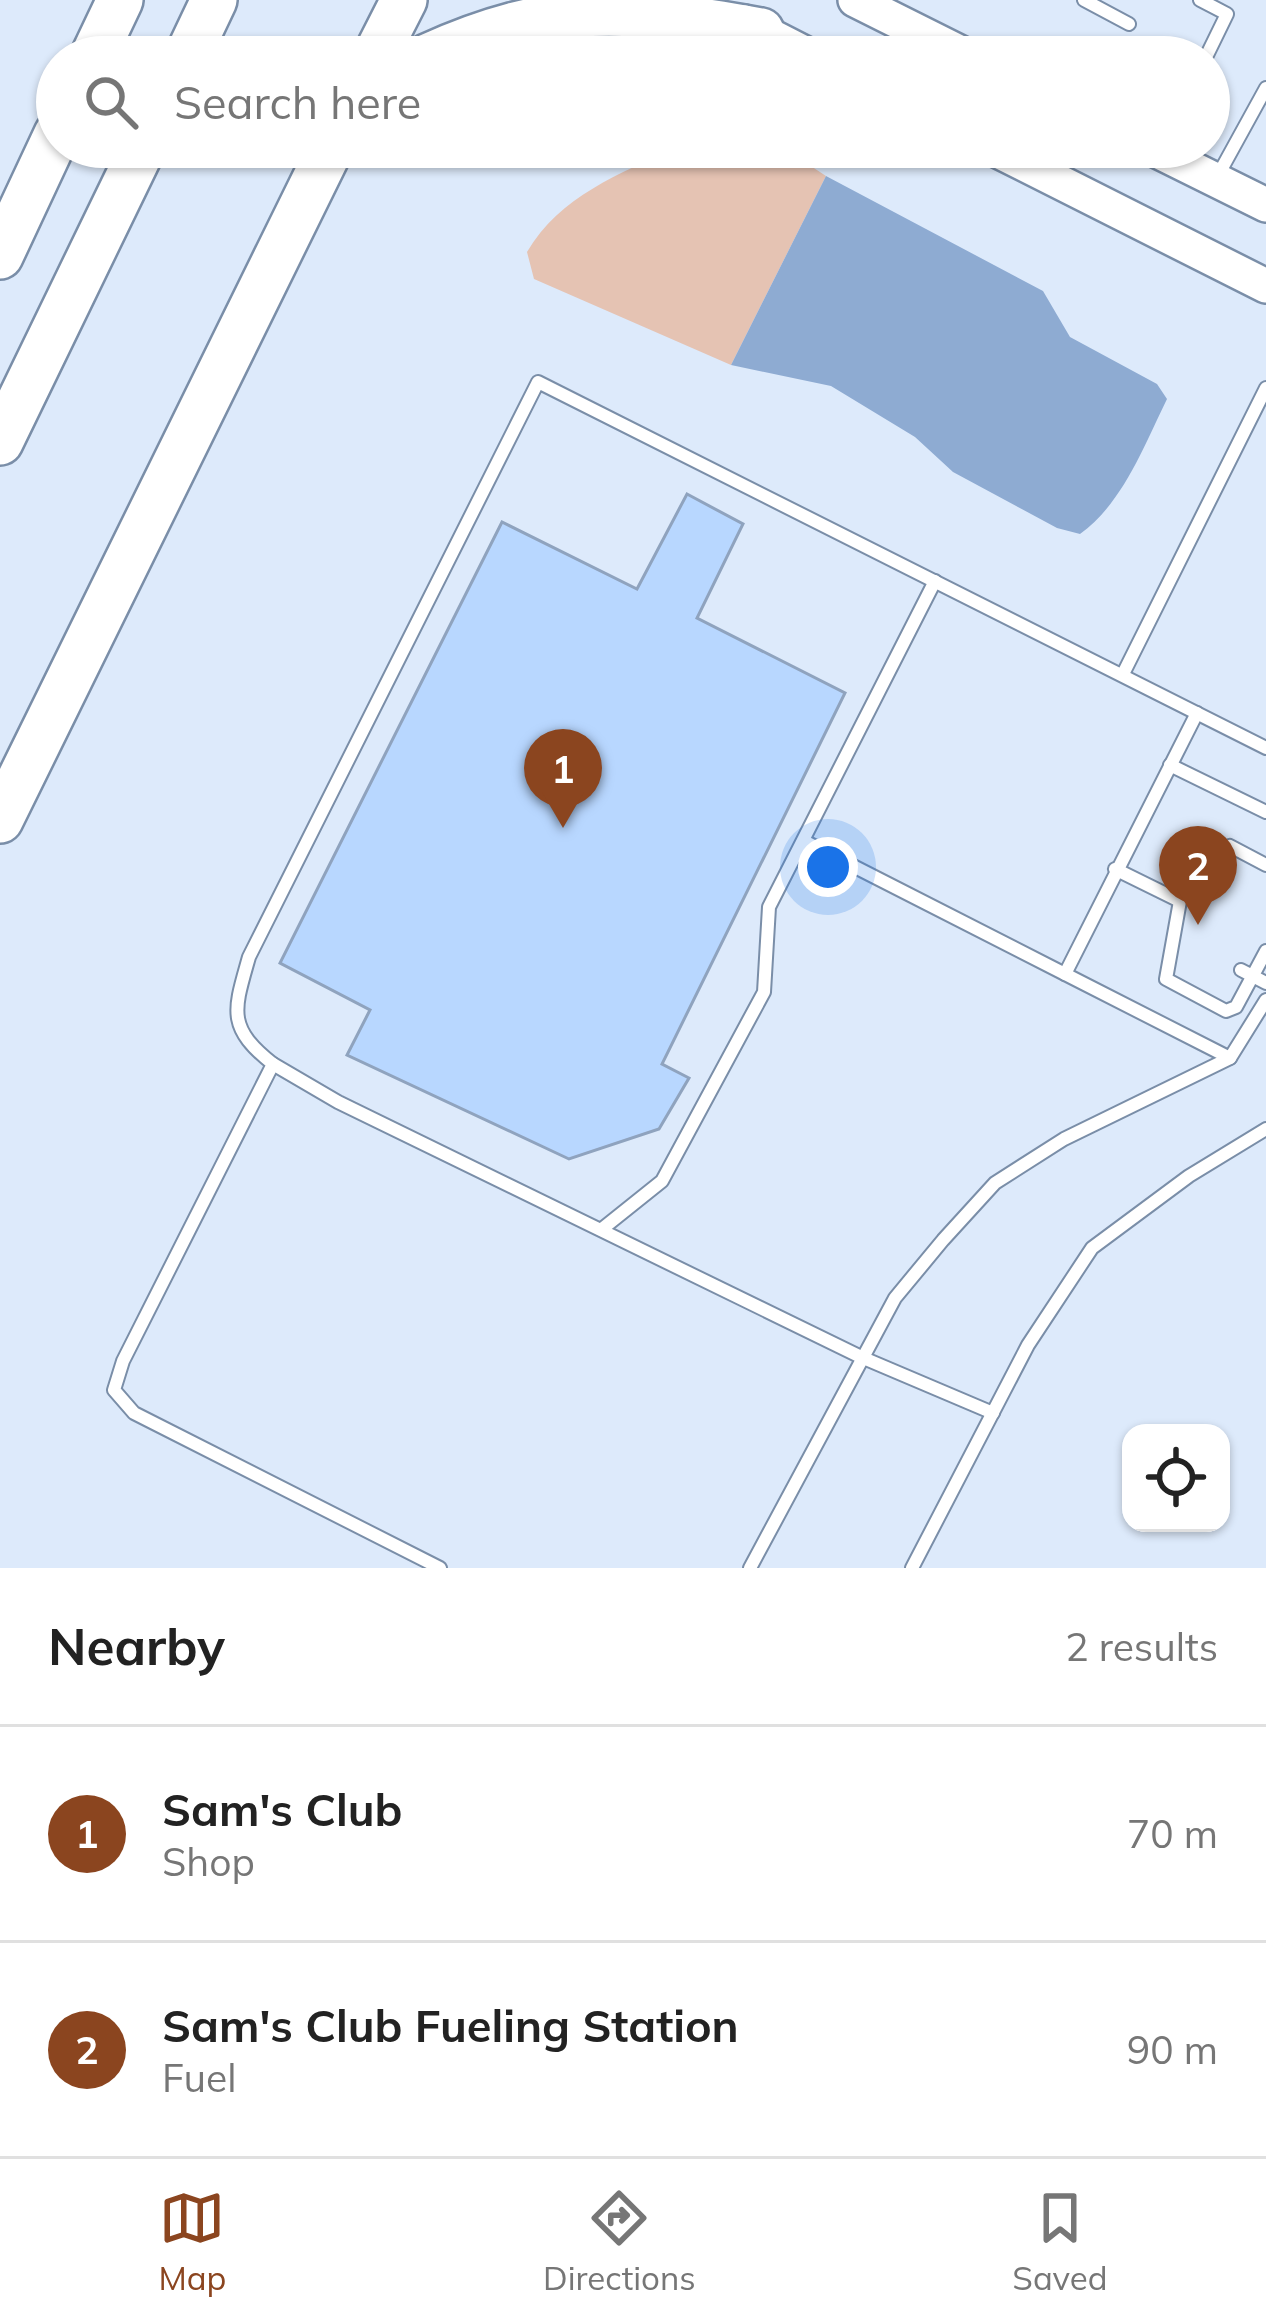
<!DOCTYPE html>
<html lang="en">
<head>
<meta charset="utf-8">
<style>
  :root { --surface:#fff; --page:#f2f2f2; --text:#222; --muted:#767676; --line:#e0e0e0; --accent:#8b451f }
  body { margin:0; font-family:Mulish,sans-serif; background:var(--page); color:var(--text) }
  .controls { position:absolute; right:36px; bottom:36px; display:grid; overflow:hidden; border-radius:24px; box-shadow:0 3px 9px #0004 }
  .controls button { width:108px; height:108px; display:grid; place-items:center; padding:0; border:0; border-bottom:3px solid var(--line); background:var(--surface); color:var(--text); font:60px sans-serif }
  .you { position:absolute; left:828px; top:867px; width:42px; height:42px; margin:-30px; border:9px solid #fff; border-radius:50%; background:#1a73e8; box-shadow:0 0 0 18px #1a73e833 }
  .badge { display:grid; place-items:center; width:78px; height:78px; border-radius:50%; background:var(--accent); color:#fff; font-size:39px; font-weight:700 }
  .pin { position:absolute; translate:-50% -99px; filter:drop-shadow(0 3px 6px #0008) }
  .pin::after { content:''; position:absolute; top:63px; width:42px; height:36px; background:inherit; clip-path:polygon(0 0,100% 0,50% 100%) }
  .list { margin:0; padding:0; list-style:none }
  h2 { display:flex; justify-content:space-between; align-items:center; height:156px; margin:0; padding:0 48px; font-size:51px }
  h2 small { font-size:39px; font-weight:400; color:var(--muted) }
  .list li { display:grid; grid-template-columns:78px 1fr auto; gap:36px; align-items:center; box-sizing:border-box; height:216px; padding:0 48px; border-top:3px solid var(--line) }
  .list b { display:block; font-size:45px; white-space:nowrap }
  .list p { margin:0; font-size:39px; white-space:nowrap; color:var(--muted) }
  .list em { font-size:39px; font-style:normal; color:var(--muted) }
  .icon { flex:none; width:66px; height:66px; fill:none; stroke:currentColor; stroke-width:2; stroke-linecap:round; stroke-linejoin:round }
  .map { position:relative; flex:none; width:1266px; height:1568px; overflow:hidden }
  .search { position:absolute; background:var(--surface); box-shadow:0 3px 9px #0004; left:36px; right:36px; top:36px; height:132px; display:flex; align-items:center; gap:30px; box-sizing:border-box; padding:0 42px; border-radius:66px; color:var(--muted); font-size:45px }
  .sheet { height:588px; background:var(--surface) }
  nav { display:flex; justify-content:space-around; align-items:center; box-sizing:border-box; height:168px; border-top:3px solid var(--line); background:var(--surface); font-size:33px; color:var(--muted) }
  nav a { display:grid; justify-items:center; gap:6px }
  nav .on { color:var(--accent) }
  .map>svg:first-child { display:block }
  .green { fill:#e5c3b3 }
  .water { fill:#8eabd2 }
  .building { fill:#b8d7ff; stroke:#8fa3be; stroke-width:3 }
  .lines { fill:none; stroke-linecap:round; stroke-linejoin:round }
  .service-casing { stroke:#7a8ea8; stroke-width:16 }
  .secondary-casing { stroke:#7a8ea8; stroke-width:38 }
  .motorway-casing { stroke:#7a8ea8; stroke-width:50 }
  .service { stroke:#fff; stroke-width:12 }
  .secondary { stroke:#fff; stroke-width:33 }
  .motorway { stroke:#fff; stroke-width:45 }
</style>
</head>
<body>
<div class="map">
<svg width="1266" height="1568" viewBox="0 0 1266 1568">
  <rect width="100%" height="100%" fill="#ddeafb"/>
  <!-- green -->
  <path class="green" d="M677,147H782L826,176L731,365L534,279L527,252C560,196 619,174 677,147Z"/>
  <!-- water -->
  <path class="water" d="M826,176L1043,291L1070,337L1157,384L1167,399C1144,446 1123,503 1080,534L1057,528L953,472L915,437L831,386L731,365Z"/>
  <!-- building -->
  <polygon class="building" points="687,494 743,524 697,618 845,693 662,1064 689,1078 659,1129 569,1159 347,1055 370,1010 280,963 502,522 637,589"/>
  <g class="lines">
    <!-- service casing -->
    <g class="service-casing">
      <g id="service">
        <polyline points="1084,0 1129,24"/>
        <polyline points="1200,0 1227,14 1206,57"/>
        <polyline points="1169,45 1192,57"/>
        <polyline points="1216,179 1266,88"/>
        <polyline points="1123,674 1266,388"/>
        <polyline points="1197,713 1065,974 1230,1058"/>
        <polyline points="1170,765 1266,812"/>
        <polyline points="804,841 1065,974"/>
        <polyline points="1266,865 1230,846 1180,901 1166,979 1226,1011 1236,1007 1266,951"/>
        <polyline points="1115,869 1180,901"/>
        <polyline points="1191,894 1215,880"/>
        <polyline points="1241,970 1266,983"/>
        <polyline points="273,1064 338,1102 861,1357 993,1413"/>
        <polyline points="602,1229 662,1181 764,992 769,907 935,581"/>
        <path d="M440,1568L134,1413L114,1390L123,1361L273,1064C226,1027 234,1010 249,957L538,382L1266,748"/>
        <polyline points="750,1568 895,1298 943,1240 995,1183 1064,1139 1230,1058 1266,1000"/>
        <polyline points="912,1568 1028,1345 1092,1248 1189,1176 1266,1129"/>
      </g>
    </g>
    <!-- secondary casing -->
    <g class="secondary-casing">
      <g id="secondary">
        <polyline points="855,0 969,57"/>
        <polyline points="744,22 812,57"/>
        <polyline points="990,147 1266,286"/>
        <polyline points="1149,147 1266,205"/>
      </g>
    </g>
    <!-- motorway casing -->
    <g class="motorway-casing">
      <g id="motorway">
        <polyline points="93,57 120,0"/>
        <polyline points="187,57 214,0"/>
        <polyline points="375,57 404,0"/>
        <path d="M427,57C552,0 627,7 761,31"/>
        <polyline points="0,256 57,134"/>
        <polyline points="0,442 143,147"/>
        <polyline points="0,820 331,147"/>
      </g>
    </g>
    <!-- service -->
    <use href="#service" class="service"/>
    <!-- secondary -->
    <use href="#secondary" class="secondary"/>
    <!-- motorway -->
    <use href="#motorway" class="motorway"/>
  </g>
</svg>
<div class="controls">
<button><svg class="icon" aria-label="locate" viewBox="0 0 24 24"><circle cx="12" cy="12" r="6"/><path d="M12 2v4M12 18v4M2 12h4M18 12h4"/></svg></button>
</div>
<div class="you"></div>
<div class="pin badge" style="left:563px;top:828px">1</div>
<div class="pin badge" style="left:1198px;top:925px">2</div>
<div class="search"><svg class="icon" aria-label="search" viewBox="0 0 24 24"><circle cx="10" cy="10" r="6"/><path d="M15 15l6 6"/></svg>Search here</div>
</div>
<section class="sheet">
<h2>Nearby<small>2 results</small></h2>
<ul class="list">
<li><span class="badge">1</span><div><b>Sam's Club</b><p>Shop</p></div><em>70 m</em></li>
<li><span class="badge">2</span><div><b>Sam's Club Fueling Station</b><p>Fuel</p></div><em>90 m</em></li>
</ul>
</section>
<nav>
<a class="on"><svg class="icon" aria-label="map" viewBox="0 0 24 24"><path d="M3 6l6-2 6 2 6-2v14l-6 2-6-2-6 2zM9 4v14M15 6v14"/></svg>Map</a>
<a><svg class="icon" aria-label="directions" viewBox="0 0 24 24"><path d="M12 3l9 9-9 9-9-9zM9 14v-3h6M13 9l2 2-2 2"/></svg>Directions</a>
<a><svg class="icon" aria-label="saved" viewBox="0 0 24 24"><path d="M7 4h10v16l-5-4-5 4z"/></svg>Saved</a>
</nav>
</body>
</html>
